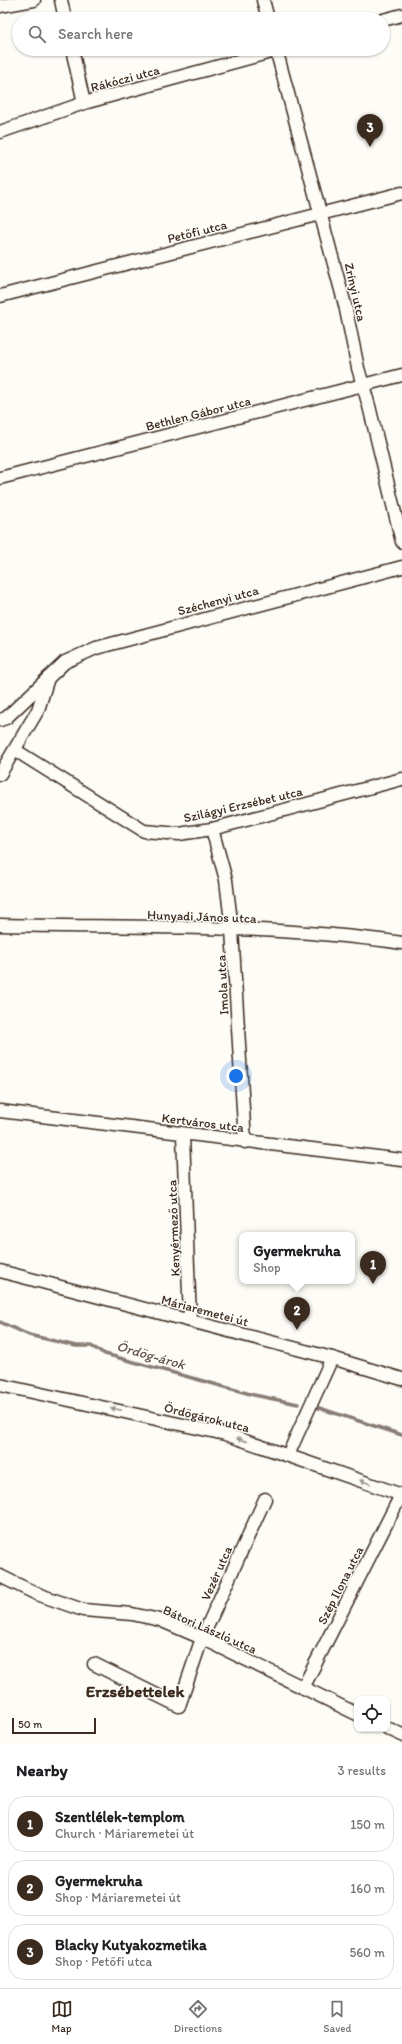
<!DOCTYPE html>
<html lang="en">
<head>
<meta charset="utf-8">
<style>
  :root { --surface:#fff; --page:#f6f6f6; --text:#202124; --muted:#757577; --line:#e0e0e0; --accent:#3b2a1e }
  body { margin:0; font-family:Itim,sans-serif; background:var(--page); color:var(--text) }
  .controls { position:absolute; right:12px; bottom:12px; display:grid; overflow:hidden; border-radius:8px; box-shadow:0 1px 3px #0004 }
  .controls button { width:36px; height:36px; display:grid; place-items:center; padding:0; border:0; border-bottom:1px solid var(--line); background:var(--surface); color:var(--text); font:20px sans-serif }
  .scale { position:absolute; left:12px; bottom:10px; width:84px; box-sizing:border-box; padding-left:4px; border:2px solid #3b2a1e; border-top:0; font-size:11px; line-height:14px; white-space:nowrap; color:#3b2a1e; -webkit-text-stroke:3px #fdfcf7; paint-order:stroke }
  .you { position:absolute; left:236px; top:1076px; width:14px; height:14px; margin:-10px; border:3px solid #fff; border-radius:50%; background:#1a73e8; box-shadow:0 0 0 6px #1a73e833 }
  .badge { display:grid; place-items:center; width:26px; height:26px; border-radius:50%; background:var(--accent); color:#fff; font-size:13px; font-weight:700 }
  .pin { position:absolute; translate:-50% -33px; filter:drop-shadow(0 1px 2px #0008) }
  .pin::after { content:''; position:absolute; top:21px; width:14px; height:12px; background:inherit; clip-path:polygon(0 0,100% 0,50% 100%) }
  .popup { position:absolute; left:239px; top:1232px; width:116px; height:52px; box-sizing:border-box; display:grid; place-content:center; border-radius:8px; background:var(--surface); filter:drop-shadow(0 1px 3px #0005); font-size:13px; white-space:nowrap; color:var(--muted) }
  .popup b { font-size:15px; color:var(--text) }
  .popup::after { content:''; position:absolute; left:50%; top:100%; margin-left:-8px; border:8px solid transparent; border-top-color:var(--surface) }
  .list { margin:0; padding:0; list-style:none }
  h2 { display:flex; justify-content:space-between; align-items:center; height:52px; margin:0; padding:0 16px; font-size:17px }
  h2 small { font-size:13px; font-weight:400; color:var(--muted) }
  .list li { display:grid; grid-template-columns:26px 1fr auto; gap:12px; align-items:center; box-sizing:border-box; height:56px; margin:0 8px 8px; padding:0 8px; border:1px solid var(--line); border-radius:16px }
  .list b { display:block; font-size:15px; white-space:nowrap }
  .list p { margin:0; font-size:13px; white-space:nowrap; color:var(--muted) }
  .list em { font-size:13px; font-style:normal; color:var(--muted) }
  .icon { flex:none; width:22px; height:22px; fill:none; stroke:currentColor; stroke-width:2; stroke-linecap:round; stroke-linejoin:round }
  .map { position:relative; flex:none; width:402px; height:1744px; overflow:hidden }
  .search { position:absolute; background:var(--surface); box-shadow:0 1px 3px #0004; left:12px; right:12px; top:12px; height:44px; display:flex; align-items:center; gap:10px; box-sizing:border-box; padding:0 14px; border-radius:22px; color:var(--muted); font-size:15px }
  .sheet { height:244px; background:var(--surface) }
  nav { display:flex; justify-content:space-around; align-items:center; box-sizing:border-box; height:56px; border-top:1px solid var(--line); background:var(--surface); font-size:11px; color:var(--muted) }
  nav a { display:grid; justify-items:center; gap:2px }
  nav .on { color:var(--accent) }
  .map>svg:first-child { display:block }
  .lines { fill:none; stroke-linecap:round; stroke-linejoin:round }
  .stream { stroke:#887d74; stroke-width:3.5 }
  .minor-casing { stroke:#3b2a1e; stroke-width:15 }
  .minor { stroke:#fdfcf7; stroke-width:12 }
  .oneway { fill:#9c938a }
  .labels { text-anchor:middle; stroke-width:3; stroke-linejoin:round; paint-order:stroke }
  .street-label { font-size:13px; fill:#3b2a1e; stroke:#fdfcf7 }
  .water-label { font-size:14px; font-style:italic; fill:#615349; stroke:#fdfcf7 }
  .district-label { font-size:17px; font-weight:bold; fill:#3b2a1e; stroke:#fdfcf7 }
</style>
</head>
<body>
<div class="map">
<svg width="402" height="1744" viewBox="0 0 402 1744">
  <rect width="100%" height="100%" fill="#fdfcf7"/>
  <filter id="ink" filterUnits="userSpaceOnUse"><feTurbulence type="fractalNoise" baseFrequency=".025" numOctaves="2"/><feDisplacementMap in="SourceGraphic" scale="8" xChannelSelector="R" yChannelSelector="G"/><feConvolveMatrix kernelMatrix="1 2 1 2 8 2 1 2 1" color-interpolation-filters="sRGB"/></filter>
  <g filter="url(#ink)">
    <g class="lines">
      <!-- stream -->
      <g class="stream">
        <polyline points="0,1322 29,1335 76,1346 91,1346 105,1354 254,1395 298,1404"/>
        <polyline points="316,1407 402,1435"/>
      </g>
      <!-- minor casing -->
      <g class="minor-casing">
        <g id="minor">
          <polyline points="61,0 65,19"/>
          <polyline points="263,0 268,19"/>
          <polyline points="0,6 34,0"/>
          <polyline points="383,20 402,15"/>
          <polyline points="72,49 84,103"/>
          <polyline points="276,49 345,305 358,368 369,406 402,542"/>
          <polyline points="0,132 84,103 282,49"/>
          <polyline points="0,296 402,193"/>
          <polyline points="0,478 402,375"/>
          <polyline points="0,720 6,718 65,662 96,648 402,567"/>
          <polyline points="15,750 144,831 179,834 212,829 402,779"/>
          <polyline points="0,774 38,710 48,678"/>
          <polyline points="212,829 226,880 232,930 245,1142"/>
          <path d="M0,925C134,928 270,924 402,943"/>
          <polyline points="0,1111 402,1160"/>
          <polyline points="183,1135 190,1320"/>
          <polyline points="0,1271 332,1358 402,1379"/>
          <polyline points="0,1385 225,1434 402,1495"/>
          <polyline points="288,1455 332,1358"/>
          <polyline points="0,1576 37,1594 83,1610 132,1614 160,1620 202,1638 357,1714"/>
          <polyline points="94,1664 179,1706 202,1638 265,1499"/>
          <polyline points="303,1688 401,1495"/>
          <polyline points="387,1728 402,1735"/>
        </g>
      </g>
      <!-- minor -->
      <use href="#minor" class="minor"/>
    </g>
    <!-- one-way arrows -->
    <defs><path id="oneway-solid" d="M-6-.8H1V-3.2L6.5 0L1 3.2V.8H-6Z"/></defs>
    <g class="oneway">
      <use href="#oneway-solid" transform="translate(116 1409) rotate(-167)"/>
      <use href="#oneway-solid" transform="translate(242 1440) rotate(-162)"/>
      <use href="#oneway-solid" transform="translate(365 1482) rotate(-160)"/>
    </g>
  </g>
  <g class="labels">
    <!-- street labels -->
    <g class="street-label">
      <text transform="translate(125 78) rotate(-15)" y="5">Rákóczi utca</text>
      <text transform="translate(197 231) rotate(-14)" y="5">Petőfi utca</text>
      <text transform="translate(356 292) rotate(77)" y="5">Zrínyi utca</text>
      <text transform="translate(198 413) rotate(-14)" y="5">Bethlen Gábor utca</text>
      <text transform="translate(218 600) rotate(-15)" y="5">Széchenyi utca</text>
      <text transform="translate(243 804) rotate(-13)" y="5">Szilágyi Erzsébet utca</text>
      <text transform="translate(202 916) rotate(2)" y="5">Hunyadi János utca</text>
      <text transform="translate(222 985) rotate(-93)" y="5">Imola utca</text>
      <text transform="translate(203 1122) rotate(7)" y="5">Kertváros utca</text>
      <text transform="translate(173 1228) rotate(-92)" y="5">Kenyérmező utca</text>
      <text transform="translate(205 1310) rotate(15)" y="5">Máriaremetei út</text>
      <text transform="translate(207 1417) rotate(14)" y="5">Ördögárok utca</text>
      <text transform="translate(216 1573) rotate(-66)" y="5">Vezér utca</text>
      <text transform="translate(340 1585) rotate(-63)" y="5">Szép Ilona utca</text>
      <text transform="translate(210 1629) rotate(24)" y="5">Bátori László utca</text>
    </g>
    <!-- water labels -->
    <g class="water-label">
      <text transform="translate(151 1355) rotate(16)" y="5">Ördög-árok</text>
    </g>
    <!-- district labels -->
    <g class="district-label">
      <text x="135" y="1697">Erzsébettelek</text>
    </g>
  </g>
</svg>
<div class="controls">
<button><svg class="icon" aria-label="locate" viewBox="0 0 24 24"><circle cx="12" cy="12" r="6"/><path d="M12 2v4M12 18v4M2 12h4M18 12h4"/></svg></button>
</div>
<div class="scale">50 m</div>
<div class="you"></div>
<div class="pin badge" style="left:373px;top:1284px">1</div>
<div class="pin badge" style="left:297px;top:1330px">2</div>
<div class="popup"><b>Gyermekruha</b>Shop</div>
<div class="pin badge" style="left:370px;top:147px">3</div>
<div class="search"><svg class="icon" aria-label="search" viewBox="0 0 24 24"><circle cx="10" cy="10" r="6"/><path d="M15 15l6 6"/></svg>Search here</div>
</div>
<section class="sheet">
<h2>Nearby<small>3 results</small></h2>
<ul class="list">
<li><span class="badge">1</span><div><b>Szentlélek-templom</b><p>Church · Máriaremetei út</p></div><em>150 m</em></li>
<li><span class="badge">2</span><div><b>Gyermekruha</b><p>Shop · Máriaremetei út</p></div><em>160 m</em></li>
<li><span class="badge">3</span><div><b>Blacky Kutyakozmetika</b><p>Shop · Petőfi utca</p></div><em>560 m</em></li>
</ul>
</section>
<nav>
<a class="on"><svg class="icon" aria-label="map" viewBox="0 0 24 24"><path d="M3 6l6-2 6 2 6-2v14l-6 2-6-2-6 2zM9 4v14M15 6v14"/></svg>Map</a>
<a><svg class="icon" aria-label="directions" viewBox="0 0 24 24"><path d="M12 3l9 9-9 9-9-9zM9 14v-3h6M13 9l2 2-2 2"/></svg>Directions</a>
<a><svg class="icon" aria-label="saved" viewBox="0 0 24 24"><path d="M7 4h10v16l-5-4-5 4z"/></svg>Saved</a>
</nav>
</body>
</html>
